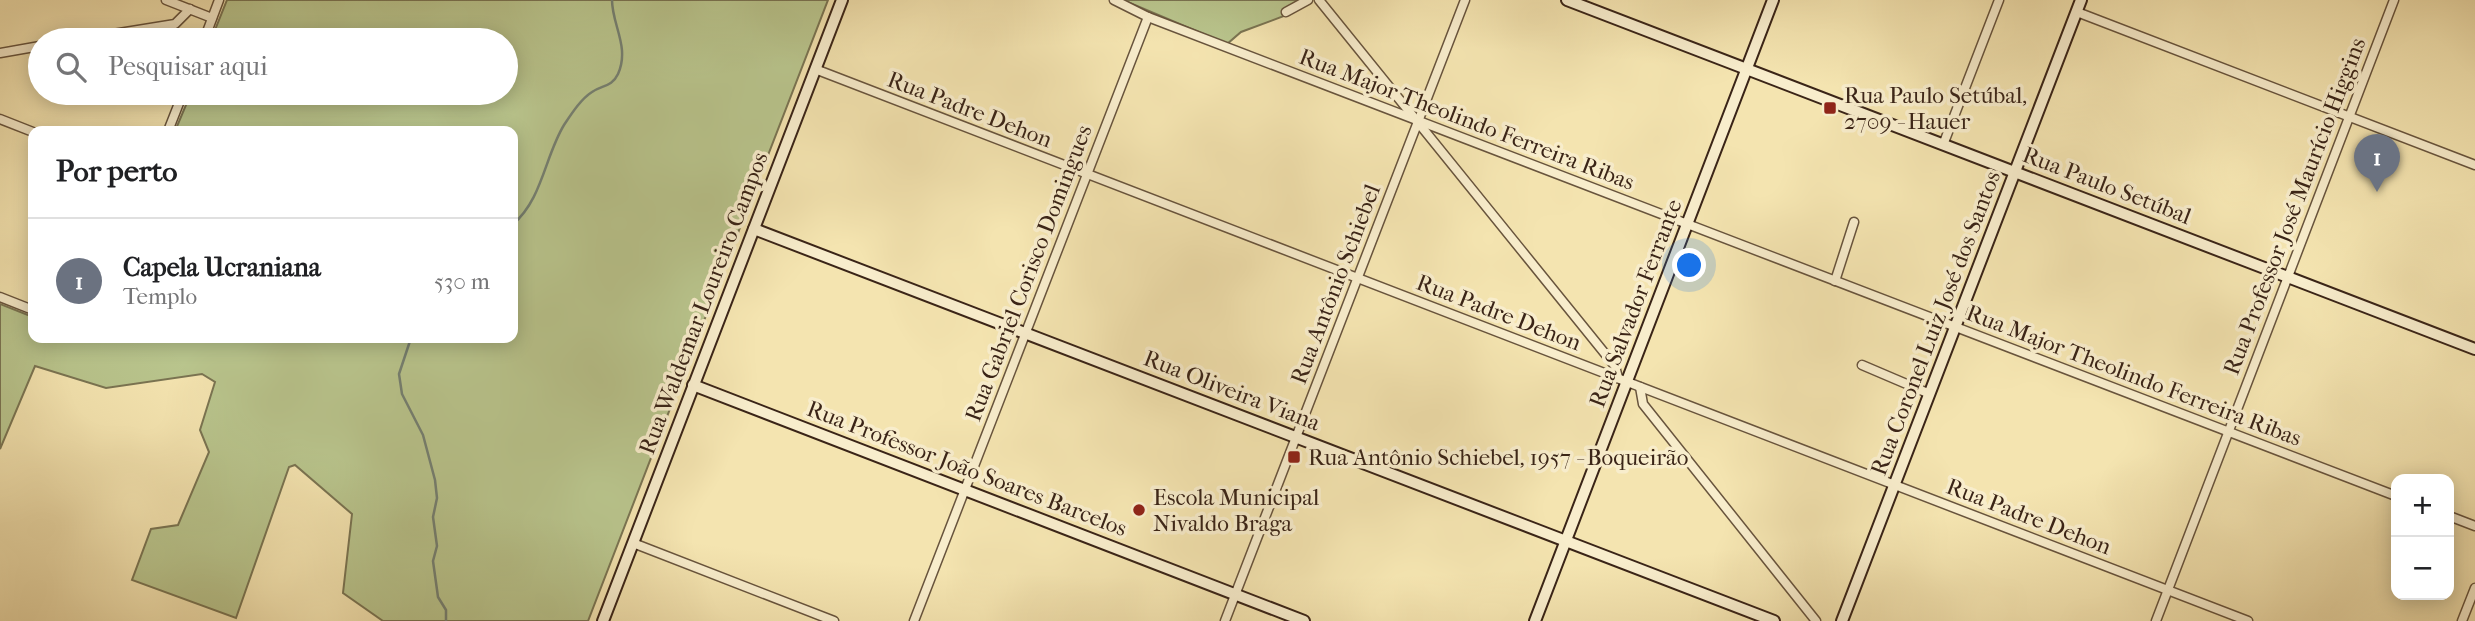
<!DOCTYPE html>
<html lang="pt">
<head>
<meta charset="utf-8">
<style>
  :root { --surface:#fff; --page:#f2f2f2; --text:#202124; --muted:#757577; --line:#e0e0e0; --accent:#8f2418 }
  body { margin:0; font-family:"IM FELL French Canon",serif; background:var(--page); color:var(--text) }
  .controls { position:absolute; right:21px; bottom:21px; display:grid; overflow:hidden; border-radius:14px; box-shadow:0 4px 18px #0003 }
  .controls button { width:63px; height:63px; display:grid; place-items:center; padding:0; border:0; border-bottom:2px solid var(--line); background:var(--surface); color:var(--text); font:35px sans-serif }
  .you { position:absolute; left:1690px; top:266px; width:24px; height:24px; margin:-18px; border:5px solid #fff; border-radius:50%; background:#1a73e8; box-shadow:0 0 0 10px #1a73e833 }
  .badge { display:grid; place-items:center; width:46px; height:46px; border-radius:50%; background:var(--accent); color:#fff; font-size:23px; font-weight:700 }
  .pin { position:absolute; translate:-50% -58px; filter:drop-shadow(0 2px 4px #0008) }
  .pin::after { content:''; position:absolute; top:37px; width:24px; height:21px; background:inherit; clip-path:polygon(0 0,100% 0,50% 100%) }
  .list { margin:0; padding:0; list-style:none }
  h2 { display:flex; justify-content:space-between; align-items:center; height:91px; margin:0; padding:0 28px; font-size:30px }
  h2 small { font-size:23px; font-weight:400; color:var(--muted) }
  .list li { display:grid; grid-template-columns:46px 1fr auto; gap:21px; align-items:center; box-sizing:border-box; height:126px; padding:0 28px; border-top:2px solid var(--line) }
  .list b { display:block; font-size:26px; white-space:nowrap }
  .list p { margin:0; font-size:23px; white-space:nowrap; color:var(--muted) }
  .list em { font-size:23px; font-style:normal; color:var(--muted) }
  .icon { flex:none; width:38px; height:38px; fill:none; stroke:currentColor; stroke-width:2; stroke-linecap:round; stroke-linejoin:round }
  .map { position:relative; flex:none; width:2475px; height:621px; overflow:hidden }
  .search { position:absolute; background:var(--surface); box-shadow:0 4px 18px #0003; left:28px; top:28px; width:490px; height:77px; display:flex; align-items:center; gap:18px; box-sizing:border-box; padding:0 24px; border-radius:38px; color:var(--muted); font-size:26px }
  .panel { position:absolute; background:var(--surface); box-shadow:0 4px 18px #0003; left:28px; top:126px; width:490px; height:217px; border-radius:14px }
  .map>svg:first-child { display:block }
  .green { fill:#b9c58d; stroke:#7a7452; stroke-width:2 }
  .lines { fill:none; stroke-linecap:round; stroke-linejoin:round }
  .stream { stroke:#758072; stroke-width:2.5 }
  .street-casing { stroke:#68543d; stroke-width:11 }
  .secondary-casing { stroke:#3a2417; stroke-width:14 }
  .street { stroke:#f8edcc; stroke-width:8 }
  .secondary { stroke:#f8edcc; stroke-width:10 }
  .poi-dot { fill:#8f2418; stroke:#f8edcc; stroke-width:2.5 }
  .labels { text-anchor:middle; stroke-width:7; stroke-linejoin:round; paint-order:stroke }
  .poi-label { font-size:23px; fill:#3a2417; stroke:#f8edcc; text-anchor:start }
  .street-label { font-size:23px; fill:#3a2417; stroke:#f8edcc }
</style>
</head>
<body>
<div class="map">
<svg width="2475" height="621" viewBox="0 0 2475 621">
  <rect width="100%" height="100%" fill="#f4e4b0"/>
  <filter id="stains"><feTurbulence type="fractalNoise" baseFrequency=".00286" numOctaves="4"/><feColorMatrix values="0 0 0 0 .2 0 0 0 0 .09 0 0 0 0 .02 0 0 0 .5 -.17"/></filter>
  <radialGradient id="worn" r=".72"><stop offset=".6" stop-color="#630" stop-opacity="0"/><stop offset="1" stop-color="#630" stop-opacity=".3"/></radialGradient>
  <!-- green -->
  <g class="green">
    <polygon points="227,0 828,0 588,621 383,621 343,593 352,514 295,465 289,467 236,618 132,580 151,529 178,525 209,452 200,430 215,382 202,374 106,388 35,366 0,449 0,304 33,317 33,338 513,338 513,131 175,131 191,93 506,93 506,40 211,40"/>
    <polygon points="1123,0 1303,0 1282,11 1284,16 1241,32 1227,44"/>
  </g>
  <g class="lines">
    <!-- stream -->
    <g class="stream">
      <path d="M513,224C542,200 545,156 564,125C572,113 581,99 592,92C602,85 612,87 618,74C630,47 612,25 612,0"/>
      <polyline points="411,338 399,374 402,394 423,435 435,480 437,498 433,517 437,546 433,561 438,597 446,610 446,621"/>
    </g>
    <!-- street casing -->
    <g class="street-casing">
      <g id="street">
        <polyline points="166,0 212,18"/>
        <polyline points="1114,0 1148,17 2396,496"/>
        <polyline points="1319,0 1615,366 1618,378"/>
        <polyline points="1286,12 1308,0"/>
        <polyline points="2077,12 2475,165"/>
        <polyline points="76,40 175,24 190,9"/>
        <polyline points="204,40 219,0"/>
        <polyline points="0,53 40,46"/>
        <polyline points="815,69 2248,621"/>
        <polyline points="0,119 33,132"/>
        <polyline points="168,131 183,93"/>
        <polyline points="1943,145 1999,0"/>
        <polyline points="1835,281 1854,222"/>
        <polyline points="0,297 33,310"/>
        <polyline points="1862,365 1930,394"/>
        <polyline points="1640,387 1643,404 1816,621"/>
        <polyline points="2449,516 2475,526"/>
        <polyline points="633,543 834,621"/>
        <polyline points="914,621 1148,17"/>
        <polyline points="1225,621 1465,0"/>
        <polyline points="2156,621 2394,0"/>
        <polyline points="2462,621 2475,588"/>
      </g>
    </g>
    <!-- secondary casing -->
    <g class="secondary-casing">
      <g id="secondary">
        <polyline points="1567,0 2475,349"/>
        <polyline points="754,229 1774,621"/>
        <polyline points="693,385 1304,621"/>
        <polyline points="603,621 842,0"/>
        <polyline points="1535,621 1773,0"/>
        <polyline points="1842,621 2081,0"/>
      </g>
    </g>
    <!-- street -->
    <use href="#street" class="street"/>
    <!-- secondary -->
    <use href="#secondary" class="secondary"/>
  </g>
  <!-- markers -->
  <g class="poi-dot">
    <rect x="1823" y="101" width="14" height="14" rx="3.5"/>
    <rect x="1287" y="450" width="14" height="14" rx="3.5"/>
    <circle cx="1139" cy="510" r="7"/>
  </g>
  <g class="labels">
    <!-- poi labels -->
    <g class="poi-label">
      <text x="1844" y="103">Rua Paulo Setúbal,<tspan x="1844" dy="26">2709 - Hauer</tspan></text>
      <text x="1308" y="465">Rua Antônio Schiebel, 1957 - Boqueirão</text>
      <text x="1153" y="505">Escola Municipal<tspan x="1153" dy="26">Nivaldo Braga</tspan></text>
    </g>
    <!-- street labels -->
    <g class="street-label">
      <text transform="translate(970 109) rotate(21)" y="8">Rua Padre Dehon</text>
      <text transform="translate(1467 119) rotate(21)" y="8">Rua Major Theolindo Ferreira Ribas</text>
      <text transform="translate(2107 185) rotate(21)" y="8">Rua Paulo Setúbal</text>
      <text transform="translate(2294 206) rotate(-69)" y="8">Rua Professor José Maurício Higgins</text>
      <text transform="translate(1028 273) rotate(-69)" y="8">Rua Gabriel Corisco Domingues</text>
      <text transform="translate(1335 284) rotate(-69)" y="8">Rua Antônio Schiebel</text>
      <text transform="translate(703 303) rotate(-69)" y="8">Rua Waldemar Loureiro Campos</text>
      <text transform="translate(1635 303) rotate(-69)" y="8">Rua Salvador Ferrante</text>
      <text transform="translate(1499 312) rotate(21)" y="8">Rua Padre Dehon</text>
      <text transform="translate(1935 323) rotate(-69)" y="8">Rua Coronel Luiz José dos Santos</text>
      <text transform="translate(2134 375) rotate(21)" y="8">Rua Major Theolindo Ferreira Ribas</text>
      <text transform="translate(1232 390) rotate(21)" y="8">Rua Oliveira Viana</text>
      <text transform="translate(967 468) rotate(21)" y="8">Rua Professor João Soares Barcelos</text>
      <text transform="translate(2029 516) rotate(21)" y="8">Rua Padre Dehon</text>
    </g>
  </g>
  <rect width="100%" height="100%" filter="url(#stains)"/>
  <rect width="100%" height="100%" fill="url(#worn)"/>
</svg>
<div class="controls">
<button>+</button>
<button>−</button>
</div>
<div class="you"></div>
<div class="pin badge" style="left:2377px;top:192px;background:#6b7280">1</div>
<div class="search"><svg class="icon" aria-label="search" viewBox="0 0 24 24"><circle cx="10" cy="10" r="6"/><path d="M15 15l6 6"/></svg>Pesquisar aqui</div>
<section class="panel">
<h2>Por perto<small></small></h2>
<ul class="list">
<li><span class="badge" style="background:#6b7280">1</span><div><b>Capela Ucraniana</b><p>Templo</p></div><em>530 m</em></li>
</ul>
</section>
</div>
</body>
</html>
